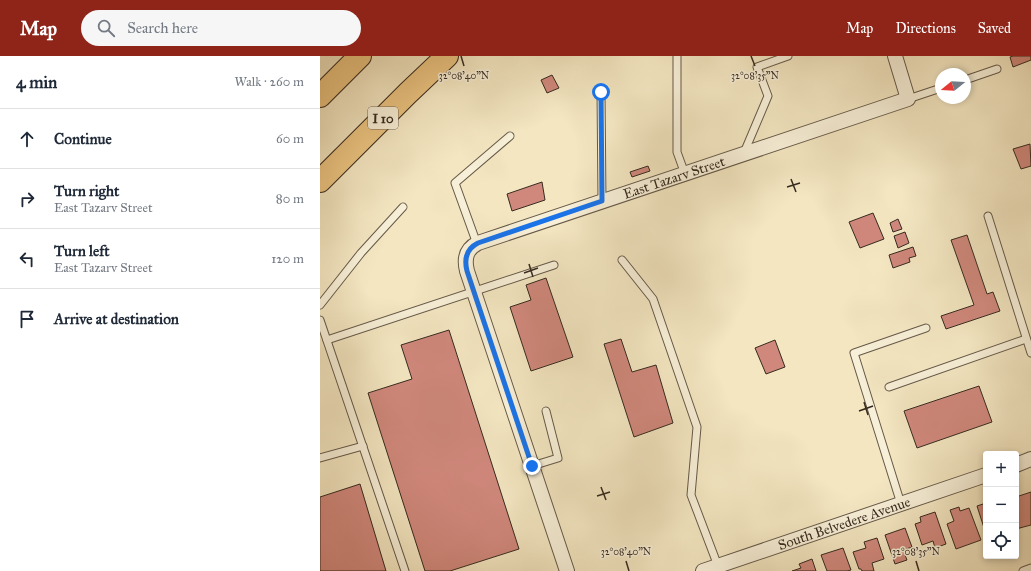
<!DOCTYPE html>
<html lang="en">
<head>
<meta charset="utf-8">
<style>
  :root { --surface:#fff; --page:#f6f6f7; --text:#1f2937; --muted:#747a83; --line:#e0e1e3; --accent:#8f2418 }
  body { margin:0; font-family:"IM FELL Great Primer",serif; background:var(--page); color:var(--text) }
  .controls { position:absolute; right:12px; bottom:12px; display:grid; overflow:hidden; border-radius:4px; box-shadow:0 2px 6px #0003 }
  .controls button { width:36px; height:36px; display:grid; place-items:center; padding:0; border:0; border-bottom:1px solid var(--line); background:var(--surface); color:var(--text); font:20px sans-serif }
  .compass { position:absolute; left:615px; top:12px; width:36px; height:36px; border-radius:50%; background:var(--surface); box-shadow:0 2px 6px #0003; rotate:252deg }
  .stop { position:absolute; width:12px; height:12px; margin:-9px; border:3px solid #1a73e8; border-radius:50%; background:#fff }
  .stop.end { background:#1a73e8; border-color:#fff; box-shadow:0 1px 4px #0008 }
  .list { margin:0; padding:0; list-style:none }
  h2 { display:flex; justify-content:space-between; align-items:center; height:52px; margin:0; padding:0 16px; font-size:17px }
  h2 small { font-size:13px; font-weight:400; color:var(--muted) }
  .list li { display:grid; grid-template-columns:26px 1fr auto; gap:12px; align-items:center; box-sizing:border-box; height:60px; padding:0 16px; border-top:1px solid var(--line) }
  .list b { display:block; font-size:15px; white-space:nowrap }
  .list p { margin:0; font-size:13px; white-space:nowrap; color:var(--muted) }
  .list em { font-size:13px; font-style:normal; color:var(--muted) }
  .icon { flex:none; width:22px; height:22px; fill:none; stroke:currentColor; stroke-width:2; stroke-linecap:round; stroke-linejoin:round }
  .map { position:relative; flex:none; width:711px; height:515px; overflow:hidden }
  header { display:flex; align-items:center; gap:24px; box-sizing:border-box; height:56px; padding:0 20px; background:var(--accent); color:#fff }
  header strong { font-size:19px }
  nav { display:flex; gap:22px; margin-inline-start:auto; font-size:14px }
  .search { width:280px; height:36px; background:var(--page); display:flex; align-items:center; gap:10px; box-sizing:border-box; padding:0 14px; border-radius:22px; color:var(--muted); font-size:15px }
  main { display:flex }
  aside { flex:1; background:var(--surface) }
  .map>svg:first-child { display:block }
  .building { fill:#d0887c; stroke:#362a1f }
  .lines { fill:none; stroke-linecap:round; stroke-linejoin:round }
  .service-casing { stroke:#655948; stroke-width:9 }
  .minor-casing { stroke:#655948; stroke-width:16 }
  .motorway-casing { stroke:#362a1f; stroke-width:24 }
  .service { stroke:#f7efd7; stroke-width:7 }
  .minor { stroke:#f7efd7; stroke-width:14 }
  .motorway { stroke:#eac380; stroke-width:22 }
  .route { stroke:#1a73e8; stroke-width:5 }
  .ticks { fill:none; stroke:#362a1f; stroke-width:1.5 }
  .labels { text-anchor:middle; stroke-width:3; stroke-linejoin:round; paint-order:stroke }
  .shield { fill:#f7efd7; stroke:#706556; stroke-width:1 }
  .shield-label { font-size:13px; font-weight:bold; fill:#362a1f }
  .street-label { font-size:14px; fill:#362a1f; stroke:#f7efd7 }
  .ticks-label { font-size:10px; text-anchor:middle; fill:#362a1f; stroke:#f7efd7; stroke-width:3; stroke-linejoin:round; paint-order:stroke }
</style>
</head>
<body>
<header>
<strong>Map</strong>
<div class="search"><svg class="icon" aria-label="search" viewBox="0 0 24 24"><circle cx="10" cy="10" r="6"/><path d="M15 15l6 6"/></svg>Search here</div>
<nav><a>Map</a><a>Directions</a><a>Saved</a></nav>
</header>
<main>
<aside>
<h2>4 min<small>Walk · 260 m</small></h2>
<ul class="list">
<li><svg class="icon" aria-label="ahead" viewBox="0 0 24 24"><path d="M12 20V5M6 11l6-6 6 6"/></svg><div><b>Continue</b></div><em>60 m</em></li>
<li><svg class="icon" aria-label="right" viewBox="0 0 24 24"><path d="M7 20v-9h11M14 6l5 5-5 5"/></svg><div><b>Turn right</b><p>East Tazarv Street</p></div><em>80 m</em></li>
<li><svg class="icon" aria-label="left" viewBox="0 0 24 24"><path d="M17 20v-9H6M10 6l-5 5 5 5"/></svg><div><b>Turn left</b><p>East Tazarv Street</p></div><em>120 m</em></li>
<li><svg class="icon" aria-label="arrive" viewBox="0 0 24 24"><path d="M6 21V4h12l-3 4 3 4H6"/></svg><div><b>Arrive at destination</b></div></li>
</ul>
</aside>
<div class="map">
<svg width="711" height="515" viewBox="0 0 711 515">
  <rect width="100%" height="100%" fill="#f3e6c1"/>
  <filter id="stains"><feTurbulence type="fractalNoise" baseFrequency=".005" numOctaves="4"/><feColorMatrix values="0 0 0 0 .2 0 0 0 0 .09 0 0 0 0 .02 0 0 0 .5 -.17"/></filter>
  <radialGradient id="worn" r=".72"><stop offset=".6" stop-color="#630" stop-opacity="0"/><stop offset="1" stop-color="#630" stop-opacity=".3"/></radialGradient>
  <!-- building -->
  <g class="building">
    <polygon points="693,0 711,0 711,4 693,11 690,1"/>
    <polygon points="232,19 239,32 227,37 221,24"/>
    <polygon points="710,88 711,110 701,113 693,93"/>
    <polygon points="328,110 330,115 312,121 310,116"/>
    <polygon points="222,126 225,144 192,155 187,138"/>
    <polygon points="553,157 564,183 540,192 529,166"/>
    <polygon points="578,163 582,173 573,176 570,167"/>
    <polygon points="585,176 589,187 578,192 574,180"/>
    <polygon points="647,179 667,238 673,236 680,255 626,273 621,260 654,249 631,184"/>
    <polygon points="593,191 596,200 589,202 590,206 573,212 569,199"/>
    <polygon points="226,222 253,301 211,315 190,251 211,244 206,229"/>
    <polygon points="129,274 199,493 130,515 105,515 48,337 92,323 81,289"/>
    <polygon points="301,283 312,316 336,309 353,367 314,381 284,288"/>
    <polygon points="455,284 465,311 446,318 435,292"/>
    <polygon points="659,330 672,366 597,392 584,355"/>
    <polygon points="40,428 66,515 0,515 0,441"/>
    <polygon points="711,436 711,469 696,473 696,441"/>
    <polygon points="666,447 666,475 665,475 657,450"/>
    <polygon points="639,451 640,455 649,452 661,484 636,493 627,468 634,465 630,454"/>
    <polygon points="615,456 626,488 615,492 613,485 602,489 595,468 601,466 600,461"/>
    <polygon points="585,472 592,491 583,494 587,504 575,508 565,479"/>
    <polygon points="557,482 564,503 552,507 554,515 542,515 541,513 539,513 533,496 546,492 544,486"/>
    <polygon points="523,492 531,514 527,515 507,515 501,499"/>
    <polygon points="492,503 496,515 472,515 481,512 479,508"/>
  </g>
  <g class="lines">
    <!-- service casing -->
    <g class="service-casing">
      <g id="service">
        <polyline points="357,0 357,96 365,118"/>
        <polyline points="645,24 677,13"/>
        <polyline points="281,36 282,145"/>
        <polyline points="588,43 621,32"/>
        <polyline points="427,97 426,92 448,40 437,11 468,0"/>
        <polyline points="668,160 711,297"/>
        <polyline points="157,188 135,127 190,80"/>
        <polyline points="302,204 333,243 377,371 371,439 398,510"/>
        <polyline points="0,249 41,197 83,151"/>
        <polyline points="0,264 85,515"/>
        <polyline points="7,284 234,209"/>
        <polyline points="569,331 706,283"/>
        <polyline points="0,402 43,390"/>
        <polyline points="212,410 238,402 226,355"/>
        <polyline points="581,448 534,297 606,272"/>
        <polyline points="703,515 711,512"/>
      </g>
    </g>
    <!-- minor casing -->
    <g class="minor-casing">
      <g id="minor">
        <polyline points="696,409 711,403"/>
        <path id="s1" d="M247,515L147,215C144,203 146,193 158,187L588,43L575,0"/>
        <path id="s2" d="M383,515L666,419"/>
      </g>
    </g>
    <!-- motorway casing -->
    <g class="motorway-casing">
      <g id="motorway">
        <polyline points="0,40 40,0"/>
        <polyline points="0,125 88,37 127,0"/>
      </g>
    </g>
    <!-- service -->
    <use href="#service" class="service"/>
    <!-- minor -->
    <use href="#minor" class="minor"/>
    <!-- motorway -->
    <use href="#motorway" class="motorway"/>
  </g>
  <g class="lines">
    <!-- route -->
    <path class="route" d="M212,410L147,215C144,203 146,193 158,187L282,145L281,36"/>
  </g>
  <!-- ticks -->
  <path class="ticks" d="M141,0L144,10M431,0L435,10M471,123L476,136M467,131L480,127M209,208L213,221M204,217L218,212M544,346L548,359M539,355L553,350M281,431L286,444M277,440L290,436M306,505L309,515M596,505L599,515"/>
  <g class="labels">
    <!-- shield labels -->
    <rect class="shield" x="48" y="51" width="30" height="22" rx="3"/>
    <g class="shield-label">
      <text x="63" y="67">I 10</text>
    </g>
    <!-- street labels -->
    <g class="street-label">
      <text dy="5" stroke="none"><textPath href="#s1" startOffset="556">East Tazarv Street</textPath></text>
      <text dy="5" stroke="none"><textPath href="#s2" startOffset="149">South Belvedere Avenue</textPath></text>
    </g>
  </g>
  <g class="ticks-label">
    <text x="144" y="23">32°08'40"N</text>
    <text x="435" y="23">32°08'35"N</text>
    <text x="306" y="499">32°08'40"N</text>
    <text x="596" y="499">32°08'35"N</text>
  </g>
  <rect width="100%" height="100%" filter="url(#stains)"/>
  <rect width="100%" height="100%" fill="url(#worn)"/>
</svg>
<div class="controls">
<button>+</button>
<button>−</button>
<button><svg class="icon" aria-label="locate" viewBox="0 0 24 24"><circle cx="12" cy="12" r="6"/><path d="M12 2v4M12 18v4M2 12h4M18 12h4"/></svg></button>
</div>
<svg class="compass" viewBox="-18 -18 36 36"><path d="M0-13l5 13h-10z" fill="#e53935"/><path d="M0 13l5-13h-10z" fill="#747a83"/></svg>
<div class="stop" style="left:281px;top:36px"></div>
<div class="stop end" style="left:212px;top:410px"></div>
</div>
</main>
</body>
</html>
